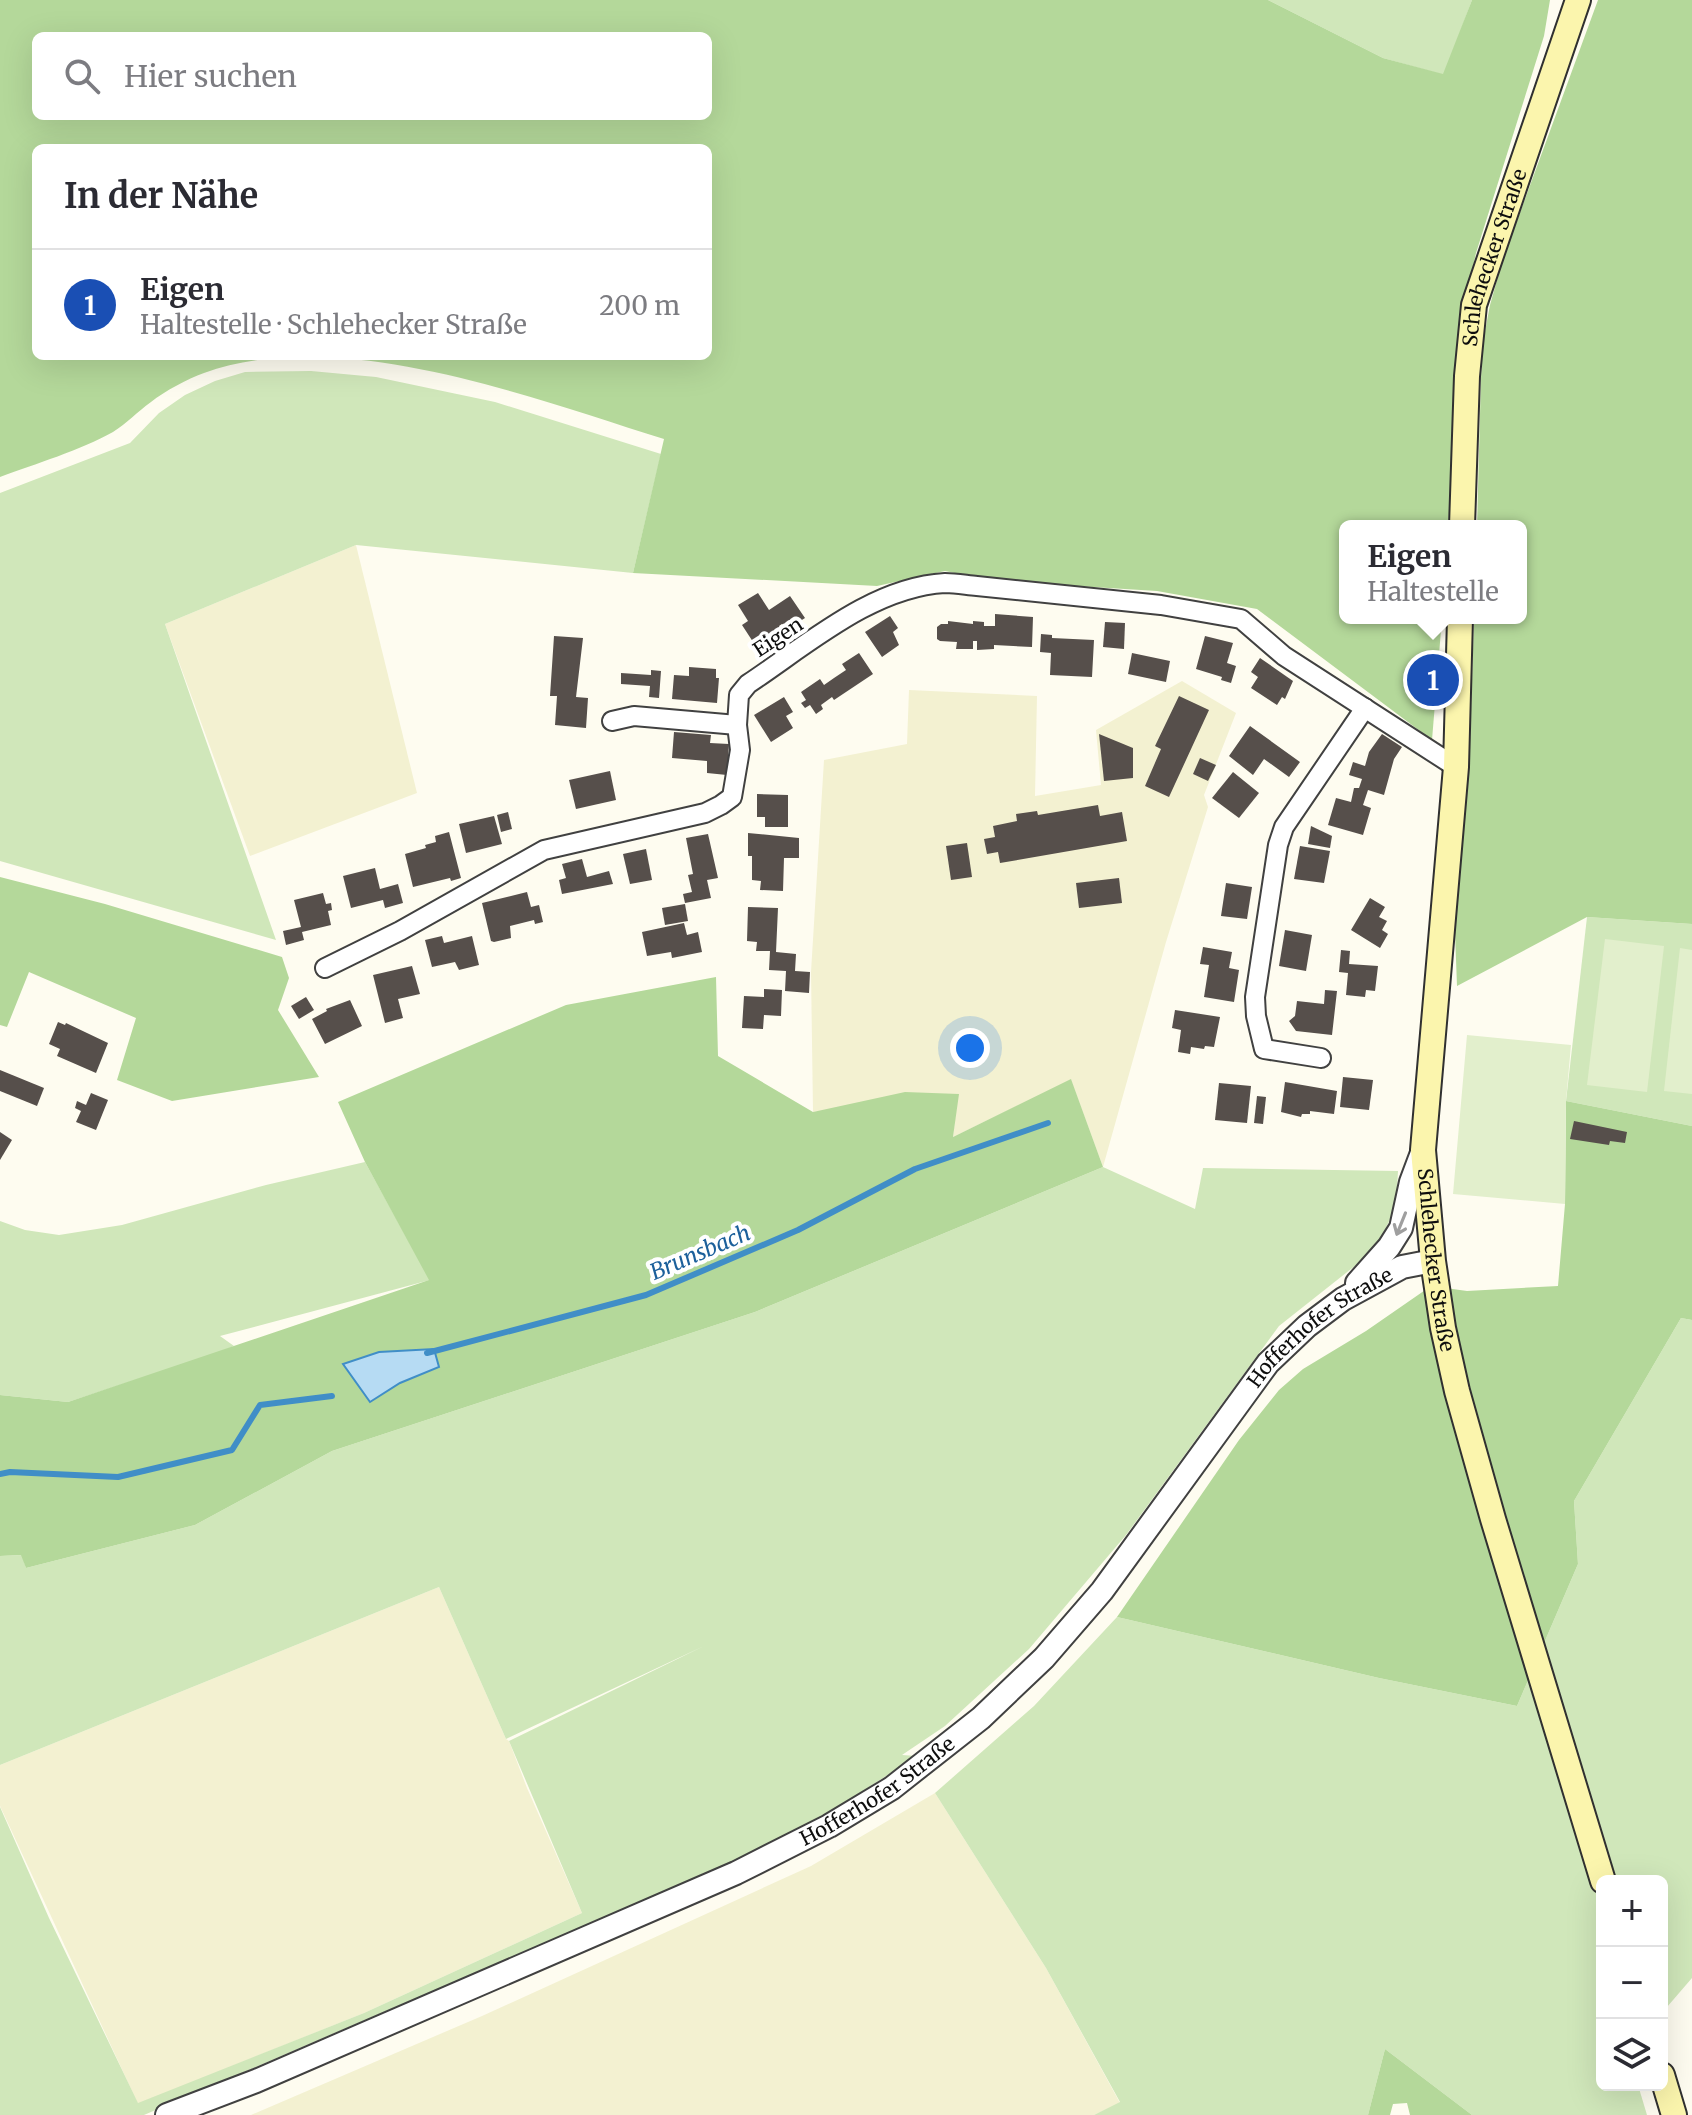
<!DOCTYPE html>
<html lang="de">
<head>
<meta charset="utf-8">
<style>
  :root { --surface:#fff; --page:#f7f7f7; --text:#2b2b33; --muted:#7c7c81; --line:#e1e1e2; --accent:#0b8043 }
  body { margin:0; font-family:Merriweather,serif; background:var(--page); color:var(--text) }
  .controls { position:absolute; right:24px; bottom:24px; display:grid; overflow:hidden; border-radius:12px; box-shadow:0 8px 32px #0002 }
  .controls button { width:72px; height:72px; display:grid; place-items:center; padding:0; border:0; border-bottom:2px solid var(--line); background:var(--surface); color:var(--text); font:40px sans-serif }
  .you { position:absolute; left:970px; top:1048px; width:28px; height:28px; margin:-20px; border:6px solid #fff; border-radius:50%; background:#1a73e8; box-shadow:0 0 0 12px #1a73e833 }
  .badge { display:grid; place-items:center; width:52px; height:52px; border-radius:50%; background:var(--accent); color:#fff; font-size:26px; font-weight:700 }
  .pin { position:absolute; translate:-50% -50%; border:4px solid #fff; box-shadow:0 2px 8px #0006 }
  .popup { position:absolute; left:1339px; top:520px; width:188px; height:104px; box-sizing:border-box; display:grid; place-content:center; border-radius:12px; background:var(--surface); filter:drop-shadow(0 2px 6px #0005); font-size:26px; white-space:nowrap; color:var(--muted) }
  .popup b { font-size:30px; color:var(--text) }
  .popup::after { content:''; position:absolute; left:50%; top:100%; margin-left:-16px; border:16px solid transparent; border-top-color:var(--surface) }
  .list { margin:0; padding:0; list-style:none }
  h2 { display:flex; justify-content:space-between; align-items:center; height:104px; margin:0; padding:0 32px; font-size:34px }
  h2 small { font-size:26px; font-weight:400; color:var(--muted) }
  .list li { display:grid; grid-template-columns:52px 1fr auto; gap:24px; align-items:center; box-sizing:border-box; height:112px; padding:0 32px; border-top:2px solid var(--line) }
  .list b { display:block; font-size:30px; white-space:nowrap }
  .list p { margin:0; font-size:26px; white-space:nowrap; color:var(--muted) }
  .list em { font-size:26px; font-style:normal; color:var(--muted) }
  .icon { flex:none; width:44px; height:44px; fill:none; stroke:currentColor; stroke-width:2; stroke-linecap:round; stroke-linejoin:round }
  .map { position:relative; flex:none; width:1692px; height:2115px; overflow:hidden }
  .search { position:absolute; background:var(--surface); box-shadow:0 8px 32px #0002; left:32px; top:32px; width:680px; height:88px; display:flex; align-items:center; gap:20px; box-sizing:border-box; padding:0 28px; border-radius:12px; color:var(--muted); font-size:30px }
  .panel { position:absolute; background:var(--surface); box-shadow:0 8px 32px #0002; left:32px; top:144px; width:680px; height:216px; border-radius:12px }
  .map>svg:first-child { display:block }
  .farmland { fill:#f3f1d1 }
  .green { fill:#d0e7ba }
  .forest { fill:#b4d89a; fill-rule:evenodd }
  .pitch { fill:#e2efcc }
  .water { fill:#b6dbf3; stroke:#408ec7; stroke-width:2 }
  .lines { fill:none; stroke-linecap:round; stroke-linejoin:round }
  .stream { stroke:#408ec7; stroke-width:6 }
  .building { fill:#564f4b }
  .minor-casing { stroke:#414141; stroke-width:22 }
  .tertiary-casing { stroke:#414141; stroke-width:26 }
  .secondary-casing { stroke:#303030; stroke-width:28 }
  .minor { stroke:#fff; stroke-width:18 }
  .tertiary { stroke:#fff; stroke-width:22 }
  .secondary { stroke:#fbf5ad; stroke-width:24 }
  .oneway { stroke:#9f9f9f }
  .labels { text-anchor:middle; stroke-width:8; stroke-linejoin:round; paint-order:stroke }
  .street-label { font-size:20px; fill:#0e0e0e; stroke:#fff }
  .water-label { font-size:22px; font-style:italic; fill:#1c609b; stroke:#fff }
</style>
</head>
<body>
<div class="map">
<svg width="1692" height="2115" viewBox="0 0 1692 2115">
  <rect width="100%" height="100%" fill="#fefcf0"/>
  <!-- farmland -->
  <g class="farmland">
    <polygon points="356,545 417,793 250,856 165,624"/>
    <polygon points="1182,681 1236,713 1204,795 1208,807 1166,942 1103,1167 1071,1080 953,1137 958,1094 813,1112 811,972 824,760 907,744 909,690 1037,696 1035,796 1101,785 1096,730"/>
    <polygon points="439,1587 506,1739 509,1741 527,1788 582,1913 364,2013 138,2104 0,1806 0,1765"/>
    <polygon points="935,1793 1046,1968 1120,2103 1094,2115 251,2115 482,2016 811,1866"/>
  </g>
  <!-- green -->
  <g class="green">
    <polygon points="1268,0 1472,0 1444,75 1383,58"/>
    <polygon points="311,371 376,377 495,402 661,454 633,573 356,545 165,624 276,940 0,861 0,493 130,443 159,413 185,395 215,381 245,372"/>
    <polygon points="1587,917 1692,924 1692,1126 1566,1101"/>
    <polygon points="365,1162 430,1280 220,1336 234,1346 218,1353 68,1402 0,1395 0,1221 25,1230 59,1235 122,1225 266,1185"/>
    <polygon points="1103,1167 1195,1209 1203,1168 1398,1171 1396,1207 1375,1250 1279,1326 1126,1535 1029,1649 945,1726 902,1755 917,1756 793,1836 144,2115 0,2115 0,1807 49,1918 138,2103 364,2013 582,1913 509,1741 704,1646 506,1739 439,1587 0,1765 0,1556 22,1555 26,1568 195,1525 332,1451 755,1312"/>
    <polygon points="1681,1318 1692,1320 1692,1978 1667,2007 1662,2008 1662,1881 1602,1881 1602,2085 1638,2085 1647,2115 1472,2115 1385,2049 1368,2115 1094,2115 1120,2102 1046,1968 935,1793 1034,1706 1117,1617 1379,1678 1517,1706 1578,1564 1574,1501"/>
  </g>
  <!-- forest -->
  <g class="forest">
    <path d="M0,0H1268L1383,58L1443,74L1472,0H1550L1544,36L1476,253L1465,304L1448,526H1345V618H1442L1432,740L1257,609L1157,591L994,581L945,571L877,586L633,573L664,439C533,398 338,324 204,373C187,379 165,391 151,402C137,412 127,423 113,432C81,450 35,464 0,477ZM36,36H708V116H36ZM36,148H708V356H36Z"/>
    <polygon points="1598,0 1692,0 1692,924 1587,917 1457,986 1451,827 1456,767 1469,772 1474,618 1521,618 1521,526 1477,526 1481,377 1483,342 1490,305 1503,259"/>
    <polygon points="0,877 105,904 282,957 289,978 278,1010 319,1077 172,1101 117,1080 136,1018 29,972 7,1027 0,1025"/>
    <polygon points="716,977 718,1056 813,1112 905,1092 959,1094 953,1137 1071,1079 1103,1167 755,1312 332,1451 195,1525 26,1568 21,1555 0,1556 0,1395 68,1402 429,1280 365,1162 338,1102 566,1005"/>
    <polygon points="1566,1101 1692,1126 1692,1320 1681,1318 1574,1501 1578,1564 1517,1706 1379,1678 1117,1617 1239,1440 1279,1390 1303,1369 1366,1331 1431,1286 1467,1291 1558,1286 1565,1204"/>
    <polygon points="1385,2049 1472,2115 1410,2115 1407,2103 1393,2104 1390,2115 1368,2115"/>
  </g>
  <!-- pitch -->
  <g class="pitch">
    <polygon points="1605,939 1664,946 1647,1092 1587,1085"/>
    <polygon points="1680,948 1692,950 1692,1094 1664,1091"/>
    <polygon points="1467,1035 1571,1045 1566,1101 1565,1204 1453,1194"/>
  </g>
  <!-- water -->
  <polygon class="water" points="434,1349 439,1367 400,1383 370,1402 343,1364 379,1352"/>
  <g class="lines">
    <!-- stream -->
    <g class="stream">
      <polyline points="427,1353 646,1295 798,1230 915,1169 1048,1123"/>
      <polyline points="0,1474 10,1472 118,1477 232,1450 260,1405 332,1396"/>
    </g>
  </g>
  <!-- building -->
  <g class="building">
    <polygon points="758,593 769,610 790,596 805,618 786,630 782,624 779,626 783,632 757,648 742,625 748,621 738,605"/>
    <polygon points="995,614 1033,617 1032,647 994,645 994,649 977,650 977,641 973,641 973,649 956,649 957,642 940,641 937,639 937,627 941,624 948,624 948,621 973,624 973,621 984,622 984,626 995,626"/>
    <polygon points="890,616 898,628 893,632 899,645 882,657 865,632"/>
    <polygon points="1105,622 1125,623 1124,649 1103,647"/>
    <polygon points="1041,634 1052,635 1052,638 1094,640 1092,677 1050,675 1051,653 1040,652"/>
    <polygon points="554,636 583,638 576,697 588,698 586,728 555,725 557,696 550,696"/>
    <polygon points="1205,636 1233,643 1227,663 1236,666 1231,683 1221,680 1222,677 1196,669"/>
    <polygon points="859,653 873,674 834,700 832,697 821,705 823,709 816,714 810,705 805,708 801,703 806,700 801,692 820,679 824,685 834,678 846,670 842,664"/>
    <polygon points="1132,653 1170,661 1166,682 1128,674"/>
    <polygon points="1260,658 1293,681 1285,699 1282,697 1277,705 1251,688 1258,677 1251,672"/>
    <polygon points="689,667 716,669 716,678 719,678 717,703 672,699 674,675 689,676"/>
    <polygon points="651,670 661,671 659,698 649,697 650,686 621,684 621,673 651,675"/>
    <polygon points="1179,696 1209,710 1169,797 1145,786 1161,749 1155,746"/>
    <polygon points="784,697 793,712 786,716 793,728 771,742 754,715"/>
    <polygon points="1250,726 1300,762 1289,777 1264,759 1253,775 1229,756"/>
    <polygon points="674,732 711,735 710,743 729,744 727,775 707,773 707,761 672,758"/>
    <polygon points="1099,734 1133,748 1133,778 1104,781"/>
    <polygon points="1382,734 1402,747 1394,759 1384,795 1368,790 1363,805 1371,808 1363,835 1328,825 1336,798 1351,802 1354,788 1359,788 1362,779 1349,775 1353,762 1365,766 1369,752"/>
    <polygon points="1200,758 1216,765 1208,781 1193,774"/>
    <polygon points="610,771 616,800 576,809 569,780"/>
    <polygon points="1233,772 1259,793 1239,818 1212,798"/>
    <polygon points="757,794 788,795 788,827 765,827 765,817 757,817"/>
    <polygon points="1098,805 1100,816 1122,812 1127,841 1000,863 998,852 987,854 984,839 995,837 993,826 1017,821 1016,814 1037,811 1038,815"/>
    <polygon points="508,812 512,829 501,832 497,815"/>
    <polygon points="494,816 502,844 466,853 459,824"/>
    <polygon points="1311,826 1332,836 1330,848 1308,844"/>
    <polygon points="449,832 461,878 451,881 450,878 413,887 405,854 426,848 425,845 436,842 435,836"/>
    <polygon points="748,833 799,838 799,858 784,858 783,891 760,890 761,881 752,880 752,856 748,856"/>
    <polygon points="708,834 718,878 707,880 711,898 685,903 683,894 692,892 688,875 693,874 686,838"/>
    <polygon points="967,843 972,877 951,880 946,846"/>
    <polygon points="1300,846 1330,851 1324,883 1294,879"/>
    <polygon points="646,849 652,880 630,884 623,854"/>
    <polygon points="582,859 587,877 609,871 613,884 562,894 559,880 566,878 562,864"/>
    <polygon points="375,868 380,889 398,884 403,903 385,908 383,900 351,908 343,876"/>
    <polygon points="1119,878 1122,903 1079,908 1076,883"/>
    <polygon points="1226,883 1252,887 1247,919 1221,916"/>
    <polygon points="527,892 531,907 539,905 543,922 535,924 534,920 510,926 511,938 494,942 491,941 482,903"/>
    <polygon points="323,893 326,904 331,903 332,910 328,911 331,925 302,932 304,940 286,945 283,931 301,927 294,900"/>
    <polygon points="1370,898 1385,907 1379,917 1387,921 1382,930 1388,934 1380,948 1351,930"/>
    <polygon points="685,904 688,921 665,925 662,908"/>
    <polygon points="748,907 778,908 776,952 796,954 795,971 810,972 809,993 785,991 786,971 769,970 770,951 756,951 757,942 747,941"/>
    <polygon points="684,923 687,935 698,932 702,952 672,958 671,952 647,956 642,932"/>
    <polygon points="1285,930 1312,935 1306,971 1279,966"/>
    <polygon points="442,936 444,943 472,936 479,965 459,970 455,962 432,967 425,940"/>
    <polygon points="1203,947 1232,952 1229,968 1239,970 1234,1002 1204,997 1209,965 1200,964"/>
    <polygon points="1341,950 1350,951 1349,964 1378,966 1375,991 1366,990 1365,997 1346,995 1348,973 1339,972"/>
    <polygon points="412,966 420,994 398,999 403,1018 385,1023 373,975"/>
    <polygon points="764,989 782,990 781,1016 764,1015 763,1029 742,1028 744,996 764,997"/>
    <polygon points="1325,990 1337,991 1332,1035 1296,1031 1289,1021 1295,1016 1297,1001 1324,1004"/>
    <polygon points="306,997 314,1010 299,1019 291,1006"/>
    <polygon points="350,1000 362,1026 325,1044 312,1019 327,1011 326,1009"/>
    <polygon points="1175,1010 1220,1017 1214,1047 1205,1046 1204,1049 1191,1047 1190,1054 1178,1052 1181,1030 1172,1028"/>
    <polygon points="58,1022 65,1025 66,1023 108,1043 96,1073 57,1056 60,1049 49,1044"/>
    <polygon points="0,1070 44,1088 37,1106 0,1091"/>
    <polygon points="1343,1077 1373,1080 1369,1110 1340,1107"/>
    <polygon points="1285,1082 1337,1091 1334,1114 1310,1111 1310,1114 1302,1114 1301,1117 1281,1112"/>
    <polygon points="1219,1083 1251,1086 1247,1123 1215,1120"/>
    <polygon points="91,1093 108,1100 96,1130 76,1122 81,1111 75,1108 77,1101 86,1105"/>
    <polygon points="1257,1096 1266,1097 1263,1124 1254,1123"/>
    <polygon points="1574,1121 1627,1132 1625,1143 1610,1141 1609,1145 1570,1139"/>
    <polygon points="0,1132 12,1140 0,1160"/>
  </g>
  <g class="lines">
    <!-- minor casing -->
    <g class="minor-casing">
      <g id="minor">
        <polyline points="612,721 634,716 737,725"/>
        <path d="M325,968L400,931L544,850L705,813L721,805L732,797L740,750L737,725L739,695L748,684C807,645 872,587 945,583C956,583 966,585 977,586L1161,605L1241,619L1284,656L1456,767"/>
        <polyline points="1321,1058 1264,1049 1256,1016 1255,997 1278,845 1284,827 1365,708"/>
      </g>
    </g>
    <!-- tertiary casing -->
    <g class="tertiary-casing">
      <g id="tertiary">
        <polyline points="1357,1283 1389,1247 1401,1228 1411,1182 1423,1150"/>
        <path id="s1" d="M167,2115L256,2081L736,1873L829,1826L892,1788L981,1718L1044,1658L1102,1591L1268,1363L1307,1326L1343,1299L1402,1267L1433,1261"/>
      </g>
    </g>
    <!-- secondary casing -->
    <g class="secondary-casing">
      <g id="secondary">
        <path id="s2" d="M1462,526L1467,376L1474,305L1578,0"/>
        <path id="s3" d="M1460,618L1456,767L1423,1150L1433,1261L1443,1328L1457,1391L1493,1519L1603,1881"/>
        <polyline points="1662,2075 1674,2115"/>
      </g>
    </g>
    <!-- minor -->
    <use href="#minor" class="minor"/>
    <!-- tertiary -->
    <use href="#tertiary" class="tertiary"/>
    <!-- secondary -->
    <use href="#secondary" class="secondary"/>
  </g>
  <!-- one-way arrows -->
  <defs><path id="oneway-shaft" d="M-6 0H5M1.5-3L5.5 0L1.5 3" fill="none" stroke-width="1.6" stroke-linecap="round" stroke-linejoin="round" transform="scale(2)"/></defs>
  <use class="oneway" href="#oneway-shaft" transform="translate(1401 1224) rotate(112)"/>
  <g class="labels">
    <!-- street labels -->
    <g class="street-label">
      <text dy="7" stroke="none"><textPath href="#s2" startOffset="272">Schlehecker Straße</textPath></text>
      <text transform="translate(778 637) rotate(-33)" y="7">Eigen</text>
      <text dy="7" stroke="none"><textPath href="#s3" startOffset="644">Schlehecker Straße</textPath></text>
      <text dy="7" stroke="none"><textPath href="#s1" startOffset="1430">Hofferhofer Straße</textPath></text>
      <text dy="7" stroke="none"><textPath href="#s1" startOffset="782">Hofferhofer Straße</textPath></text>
    </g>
    <!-- water labels -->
    <g class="water-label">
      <text transform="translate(700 1252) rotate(-23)" y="8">Brunsbach</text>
    </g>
  </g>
</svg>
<div class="controls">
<button>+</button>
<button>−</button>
<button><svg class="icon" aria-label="layers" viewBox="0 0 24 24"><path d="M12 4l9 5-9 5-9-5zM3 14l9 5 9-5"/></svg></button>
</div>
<div class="you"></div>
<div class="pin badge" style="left:1433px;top:680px;background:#1a4fb4">1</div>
<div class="popup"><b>Eigen</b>Haltestelle</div>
<div class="search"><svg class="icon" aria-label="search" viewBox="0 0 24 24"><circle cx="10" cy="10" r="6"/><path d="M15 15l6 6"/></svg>Hier suchen</div>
<section class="panel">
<h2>In der Nähe<small></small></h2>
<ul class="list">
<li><span class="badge" style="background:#1a4fb4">1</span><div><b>Eigen</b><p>Haltestelle · Schlehecker Straße</p></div><em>200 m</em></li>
</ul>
</section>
</div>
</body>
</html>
